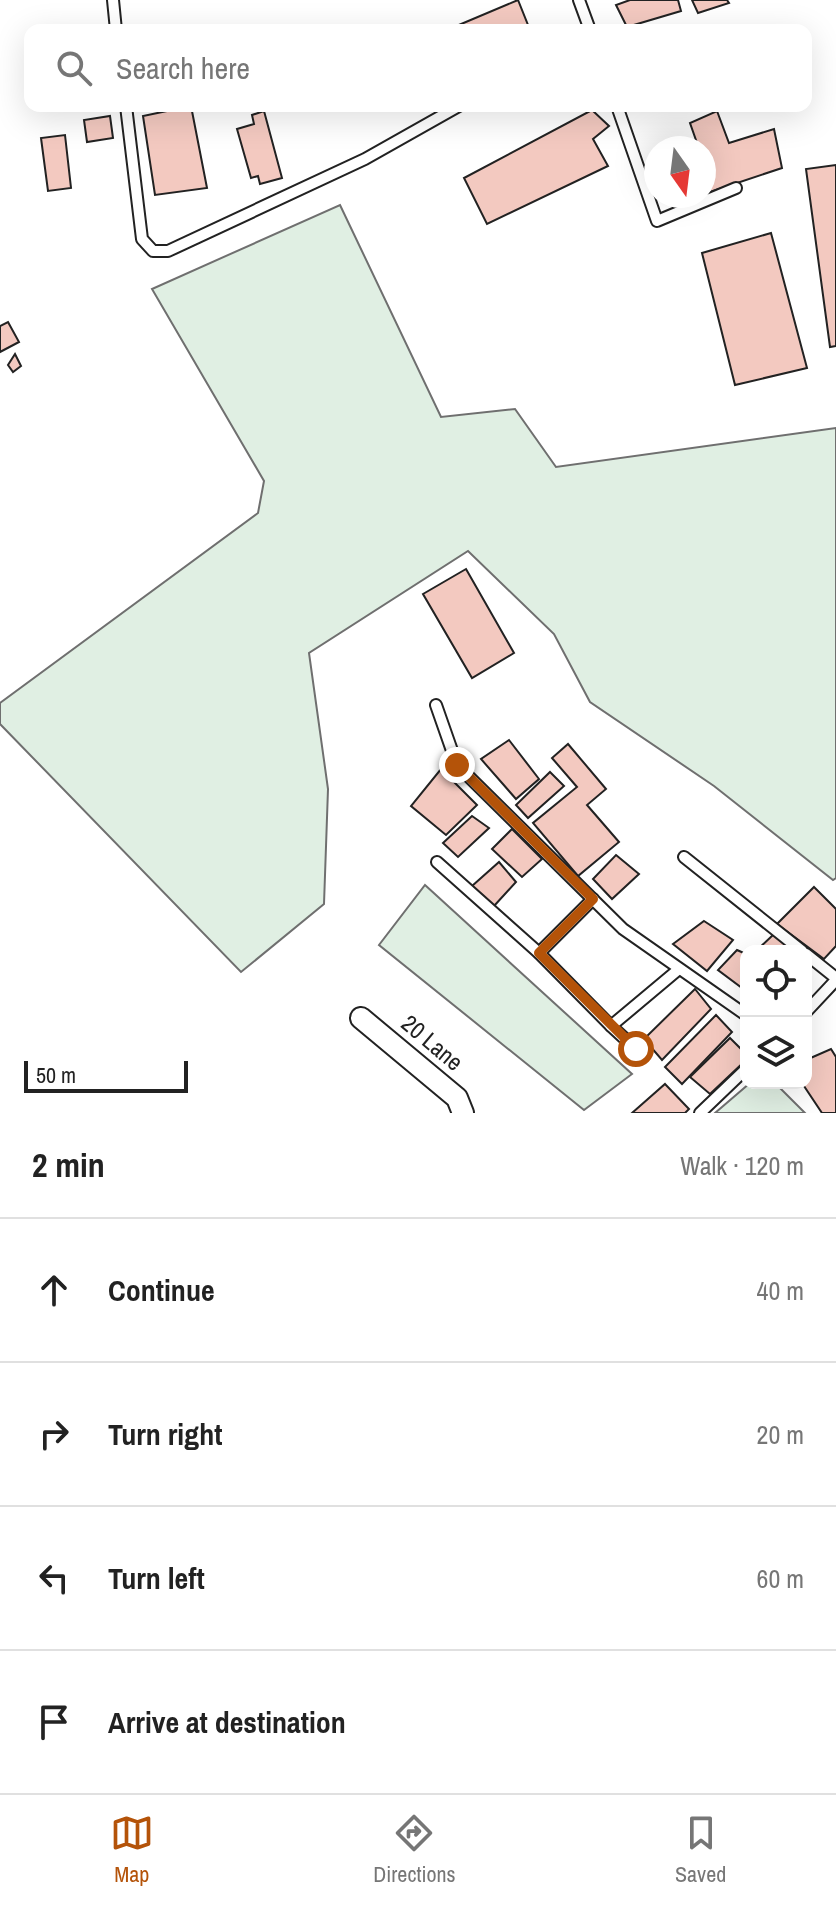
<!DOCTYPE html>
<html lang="en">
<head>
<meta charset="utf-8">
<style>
  :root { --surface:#fff; --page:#f6f6f6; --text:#222; --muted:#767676; --line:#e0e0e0; --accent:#b45309 }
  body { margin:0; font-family:"Archivo Narrow",sans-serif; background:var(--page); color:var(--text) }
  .controls { position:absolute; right:24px; bottom:24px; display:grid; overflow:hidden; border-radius:16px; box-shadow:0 8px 32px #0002 }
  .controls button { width:72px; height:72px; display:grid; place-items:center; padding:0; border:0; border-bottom:2px solid var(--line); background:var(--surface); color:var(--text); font:40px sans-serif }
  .compass { position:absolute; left:644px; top:136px; width:72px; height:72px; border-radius:50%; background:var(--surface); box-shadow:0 8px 32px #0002; rotate:166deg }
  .scale { position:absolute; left:24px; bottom:20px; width:164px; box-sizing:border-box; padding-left:8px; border:4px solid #222; border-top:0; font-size:22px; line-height:28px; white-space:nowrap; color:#222; -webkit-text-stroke:6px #fff; paint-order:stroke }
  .stop { position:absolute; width:24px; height:24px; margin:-18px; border:6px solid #b45309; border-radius:50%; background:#fff }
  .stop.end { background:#b45309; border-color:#fff; box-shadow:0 2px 8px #0008 }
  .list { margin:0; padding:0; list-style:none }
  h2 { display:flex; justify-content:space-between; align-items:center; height:104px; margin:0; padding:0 32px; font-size:34px }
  h2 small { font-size:26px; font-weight:400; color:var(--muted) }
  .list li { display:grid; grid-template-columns:52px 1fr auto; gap:24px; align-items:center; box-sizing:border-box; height:144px; padding:0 32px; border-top:2px solid var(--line) }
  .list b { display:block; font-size:30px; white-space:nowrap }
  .list em { font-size:26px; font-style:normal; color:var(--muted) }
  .icon { flex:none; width:44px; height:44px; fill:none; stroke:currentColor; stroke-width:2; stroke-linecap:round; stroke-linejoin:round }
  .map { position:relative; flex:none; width:836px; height:1113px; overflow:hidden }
  .search { position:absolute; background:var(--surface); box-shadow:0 8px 32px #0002; left:24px; right:24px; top:24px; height:88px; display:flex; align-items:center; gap:20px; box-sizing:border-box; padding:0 28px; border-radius:16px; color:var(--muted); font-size:30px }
  .sheet { height:680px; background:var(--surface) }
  nav { display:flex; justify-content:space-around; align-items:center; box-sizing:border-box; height:112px; border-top:2px solid var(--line); background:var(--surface); font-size:22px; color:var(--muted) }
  nav a { display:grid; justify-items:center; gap:4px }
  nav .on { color:var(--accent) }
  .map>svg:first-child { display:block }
  .green { fill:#e0efe3; stroke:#6f6f6f; stroke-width:2 }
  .building { fill:#f3c9c0; stroke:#222; stroke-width:2 }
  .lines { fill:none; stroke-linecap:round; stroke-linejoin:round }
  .service-casing { stroke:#222; stroke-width:14 }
  .minor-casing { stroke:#222; stroke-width:24 }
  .service { stroke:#fff; stroke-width:10 }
  .minor { stroke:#fff; stroke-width:20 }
  .route { stroke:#b45309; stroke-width:10 }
  .labels { text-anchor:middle; stroke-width:6; stroke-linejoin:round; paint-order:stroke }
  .street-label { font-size:24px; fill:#222; stroke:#fff }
</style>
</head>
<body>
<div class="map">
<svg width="836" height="1113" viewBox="0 0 836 1113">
  <rect width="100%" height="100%" fill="#fff"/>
  <!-- green -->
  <g class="green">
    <polygon points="340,205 441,417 515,409 556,467 836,428 836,878 833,880 714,786 590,702 554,634 468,551 309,653 328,789 324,904 241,972 0,724 0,703 258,513 264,481 152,289"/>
    <polygon points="425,885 632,1074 584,1110 379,945"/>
    <polygon points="750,1083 775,1083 805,1113 715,1113"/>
  </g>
  <!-- building -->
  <g class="building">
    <polygon points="518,0 530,30 456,30 454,27"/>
    <polygon points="630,0 678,0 681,11 627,27 616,5"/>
    <polygon points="692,0 727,0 729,3 698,13"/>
    <polygon points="191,106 207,188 155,195 143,116"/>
    <polygon points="592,110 609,126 593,139 608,166 487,224 464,178"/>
    <polygon points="264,111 282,178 260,184 258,176 251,178 237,129 254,124 252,115"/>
    <polygon points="717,111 729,143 774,129 782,168 704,194 704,148 687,148 697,143 690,123"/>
    <polygon points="110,116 113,138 87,142 84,120"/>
    <polygon points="65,135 71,188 48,191 41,138"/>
    <polygon points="836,165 836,346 830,347 806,169"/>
    <polygon points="668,196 698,196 672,205"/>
    <polygon points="771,233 807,368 735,385 702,253"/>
    <polygon points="8,322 19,342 0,352 0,326"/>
    <polygon points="15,354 21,366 13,372 8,365"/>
    <polygon points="466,569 514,653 472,678 423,594"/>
    <polygon points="509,740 539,779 516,799 481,759"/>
    <polygon points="568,744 606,789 587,805 619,842 578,876 533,823 577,787 552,758"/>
    <polygon points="441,769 477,805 446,835 411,806"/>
    <polygon points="550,772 564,786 528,818 516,805"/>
    <polygon points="472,816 489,828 458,857 443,843"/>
    <polygon points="512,829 542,859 522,877 492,849"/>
    <polygon points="616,855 639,874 612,899 593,879"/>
    <polygon points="499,862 516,882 494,906 472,886"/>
    <polygon points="814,887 836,909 836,946 824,959 777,924"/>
    <polygon points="704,921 733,940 707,971 673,944"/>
    <polygon points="774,934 789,943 787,951 756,951"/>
    <polygon points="737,950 746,954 746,991 718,970"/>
    <polygon points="695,989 711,1009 662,1060 644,1039"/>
    <polygon points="716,1015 732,1032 682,1084 665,1067"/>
    <polygon points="730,1038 746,1054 746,1060 710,1094 690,1077"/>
    <polygon points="831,1049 836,1057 836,1113 822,1113 802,1083 806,1083 806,1060"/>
    <polygon points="665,1084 689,1109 685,1113 632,1113"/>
  </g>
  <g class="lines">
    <!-- service casing -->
    <g class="service-casing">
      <g id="service">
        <polyline points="113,0 116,30"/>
        <polyline points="579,0 590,30"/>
        <polyline points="126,106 142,239 153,251 168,251 365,159 459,106"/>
        <polyline points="617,106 657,221 736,188"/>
        <polyline points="436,705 457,765 623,929 746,1015"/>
        <polyline points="684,857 802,951"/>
        <polyline points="437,862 539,953 611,1026"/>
        <polyline points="539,953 593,899"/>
        <polyline points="806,954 836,978"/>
        <polyline points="806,1012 836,980"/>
        <polyline points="636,1049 611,1026 679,969"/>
        <polyline points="700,1113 746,1069"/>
      </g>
    </g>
    <!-- minor casing -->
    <g class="minor-casing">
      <polyline id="minor" points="361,1018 457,1098 463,1113"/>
    </g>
    <!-- service -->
    <use href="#service" class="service"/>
    <!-- minor -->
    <use href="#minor" class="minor"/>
  </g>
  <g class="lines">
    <!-- route -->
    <polyline class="route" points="457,765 593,899 539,953 636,1049"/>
  </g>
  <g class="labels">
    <!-- street labels -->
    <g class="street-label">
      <text transform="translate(432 1043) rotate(40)" y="8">20 Lane</text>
    </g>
  </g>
</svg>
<div class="controls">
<button><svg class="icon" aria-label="locate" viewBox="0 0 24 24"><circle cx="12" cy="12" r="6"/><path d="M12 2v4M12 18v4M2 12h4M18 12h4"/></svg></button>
<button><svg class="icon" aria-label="layers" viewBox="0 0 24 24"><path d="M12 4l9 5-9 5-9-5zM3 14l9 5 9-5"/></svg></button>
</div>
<svg class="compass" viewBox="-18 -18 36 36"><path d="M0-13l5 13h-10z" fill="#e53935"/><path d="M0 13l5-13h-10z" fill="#767676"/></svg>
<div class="scale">50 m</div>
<div class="stop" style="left:636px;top:1049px"></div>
<div class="stop end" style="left:457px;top:765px"></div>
<div class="search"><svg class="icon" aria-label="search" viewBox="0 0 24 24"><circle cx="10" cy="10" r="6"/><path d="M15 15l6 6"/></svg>Search here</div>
</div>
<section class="sheet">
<h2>2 min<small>Walk · 120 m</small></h2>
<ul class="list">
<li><svg class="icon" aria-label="ahead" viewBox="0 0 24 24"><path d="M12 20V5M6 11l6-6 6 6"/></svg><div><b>Continue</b></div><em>40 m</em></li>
<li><svg class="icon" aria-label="right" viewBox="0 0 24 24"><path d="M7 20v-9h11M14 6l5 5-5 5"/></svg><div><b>Turn right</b></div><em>20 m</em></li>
<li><svg class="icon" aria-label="left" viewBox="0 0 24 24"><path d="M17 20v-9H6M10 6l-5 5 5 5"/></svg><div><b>Turn left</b></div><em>60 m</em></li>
<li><svg class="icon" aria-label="arrive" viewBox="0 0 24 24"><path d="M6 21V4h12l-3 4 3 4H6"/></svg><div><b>Arrive at destination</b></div></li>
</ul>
</section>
<nav>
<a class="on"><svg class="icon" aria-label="map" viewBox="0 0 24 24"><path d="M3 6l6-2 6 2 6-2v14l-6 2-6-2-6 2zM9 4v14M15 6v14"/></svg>Map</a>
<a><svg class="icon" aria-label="directions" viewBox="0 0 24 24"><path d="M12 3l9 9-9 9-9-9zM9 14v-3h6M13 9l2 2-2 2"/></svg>Directions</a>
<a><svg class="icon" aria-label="saved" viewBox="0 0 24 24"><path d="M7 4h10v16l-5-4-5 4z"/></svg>Saved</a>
</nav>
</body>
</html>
